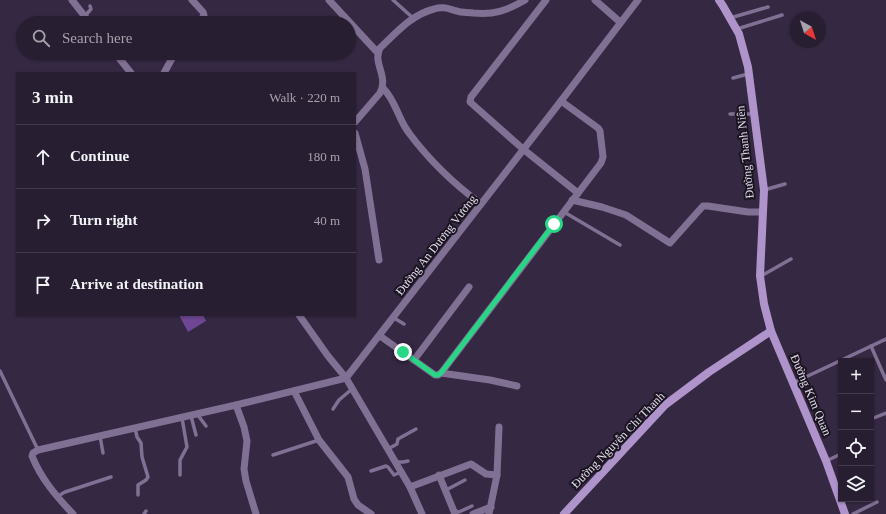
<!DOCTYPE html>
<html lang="en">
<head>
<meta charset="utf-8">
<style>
  :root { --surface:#281e32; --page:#342b3e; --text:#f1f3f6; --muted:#a5a2ac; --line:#443c4d }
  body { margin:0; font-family:"Times New Roman",serif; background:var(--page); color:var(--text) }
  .controls { position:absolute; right:12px; bottom:12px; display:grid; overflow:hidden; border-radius:0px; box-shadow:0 1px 3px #0004 }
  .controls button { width:36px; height:36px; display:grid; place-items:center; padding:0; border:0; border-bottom:1px solid var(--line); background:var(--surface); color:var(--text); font:20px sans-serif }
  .compass { position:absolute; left:790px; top:12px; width:36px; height:36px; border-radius:50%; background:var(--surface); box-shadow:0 1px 3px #0004; rotate:141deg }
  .stop { position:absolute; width:12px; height:12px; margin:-9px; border:3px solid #26d886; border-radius:50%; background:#fff }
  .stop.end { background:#26d886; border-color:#fff; box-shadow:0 1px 4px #0008 }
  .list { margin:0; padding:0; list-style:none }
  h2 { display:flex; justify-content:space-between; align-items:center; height:52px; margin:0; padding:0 16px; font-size:17px }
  h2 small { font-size:13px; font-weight:400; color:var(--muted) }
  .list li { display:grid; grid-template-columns:26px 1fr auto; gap:12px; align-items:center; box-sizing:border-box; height:64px; padding:0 16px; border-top:1px solid var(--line) }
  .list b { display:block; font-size:15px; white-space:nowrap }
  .list em { font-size:13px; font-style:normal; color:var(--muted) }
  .icon { flex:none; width:22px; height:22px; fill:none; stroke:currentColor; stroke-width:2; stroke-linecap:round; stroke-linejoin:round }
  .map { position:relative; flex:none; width:886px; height:514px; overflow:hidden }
  .search { position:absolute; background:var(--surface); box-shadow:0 1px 3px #0004; left:16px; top:16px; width:340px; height:44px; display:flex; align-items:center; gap:10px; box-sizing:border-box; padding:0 14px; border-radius:22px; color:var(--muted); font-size:15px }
  .panel { position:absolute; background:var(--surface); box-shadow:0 1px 3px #0004; left:16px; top:72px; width:340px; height:244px; border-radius:0px }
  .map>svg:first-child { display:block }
  .water { fill:#6e4693 }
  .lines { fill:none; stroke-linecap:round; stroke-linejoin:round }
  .lane { stroke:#807093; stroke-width:3.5 }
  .street { stroke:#807093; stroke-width:7 }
  .secondary { stroke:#af94cc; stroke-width:8 }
  .route { stroke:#26d886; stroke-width:5 }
  .labels { text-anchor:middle; stroke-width:4; stroke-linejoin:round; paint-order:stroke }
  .street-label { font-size:12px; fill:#e3dbec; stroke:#1a1420 }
</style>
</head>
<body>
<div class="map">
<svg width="886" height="514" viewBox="0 0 886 514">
  <rect width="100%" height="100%" fill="#352843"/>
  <!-- water -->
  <polygon class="water" points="179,315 203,315 206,321 188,332"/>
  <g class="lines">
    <!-- lane -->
    <g class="lane">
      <polyline points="393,0 413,18"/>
      <polyline points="85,16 91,9 90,6"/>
      <polyline points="730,18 768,7"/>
      <polyline points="101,23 104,23"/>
      <polyline points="737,29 782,15"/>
      <polyline points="733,78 748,74"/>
      <polyline points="730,114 753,114"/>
      <polyline points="764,190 785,184"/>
      <polyline points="564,212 620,245"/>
      <polyline points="761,276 791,259"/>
      <polyline points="394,318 404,324"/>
      <polyline points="871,346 886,380"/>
      <polyline points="0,371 38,450"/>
      <polyline points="793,383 886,339"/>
      <polyline points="333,409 339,400 352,389"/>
      <polyline points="197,414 206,426"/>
      <polyline points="191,416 196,435"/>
      <polyline points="871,419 886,413"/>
      <polyline points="135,428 137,437 141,443 142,457 148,477 146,480 138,485 138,495"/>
      <polyline points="100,436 103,453"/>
      <polyline points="388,449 397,444 398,439 416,429"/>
      <polyline points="273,455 319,440"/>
      <polyline points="826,461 841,454"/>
      <polyline points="395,462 403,462 408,461"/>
      <polyline points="371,471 386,466 388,467 394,475 401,472"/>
      <polyline points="180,475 180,460 187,447 182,418"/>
      <polyline points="446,492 448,489 465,480"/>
      <polyline points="58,496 65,492 111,477"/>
      <polyline points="455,511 459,512 472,506"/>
      <polyline points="144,514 146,511"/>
      <polyline points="853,514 877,502"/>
    </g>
    <!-- street -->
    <g class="street">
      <polyline points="72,0 90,23"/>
      <polyline points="192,0 203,12 204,15 199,23"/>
      <polyline points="329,0 378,53"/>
      <polyline points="546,0 471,97 470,102 523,149 578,193"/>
      <polyline points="595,0 620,22"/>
      <polyline points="115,53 131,73"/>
      <polyline points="164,73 175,53"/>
      <path d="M383,88C396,101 398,119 409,133C429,160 454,184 481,204"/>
      <path d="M355,122L380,93C389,76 372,63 380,48C397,32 411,15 434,9C443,6 449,9 457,11C462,13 468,12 473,13C494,15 506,11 525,0"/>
      <polyline points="355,133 365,169 379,260"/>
      <polyline points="572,200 602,207 626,215 670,243 703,206 708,206 748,212 763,212"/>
      <polyline points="380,336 435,375 438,375 441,373 601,163 603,157 600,131 598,128 561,101"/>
      <polyline points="414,360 469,287"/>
      <polyline points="441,373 490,380 517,386"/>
      <polyline points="294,391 319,440 348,477 354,499 358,505 371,514"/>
      <polyline points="236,405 244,427 247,441 244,469 246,481 256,514"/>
      <polyline points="439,475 455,514"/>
      <polyline points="410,487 471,464 486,474 497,475"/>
      <path d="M73,514C57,497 41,479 32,456L33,453L38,450L236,405L346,378L328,356L299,315"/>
      <polyline points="422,514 410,487 346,378 561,101 638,0"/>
      <polyline points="473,514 491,507"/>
      <polyline points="489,514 497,475 499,427"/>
    </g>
    <!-- secondary -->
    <g class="secondary">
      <polyline points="719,0 723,6 739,34 748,67 764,190 760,276 764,304 771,331 826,461 845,514"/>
      <polyline points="564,514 665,405 709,372 771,331"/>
    </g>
  </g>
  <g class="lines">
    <!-- route -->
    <polyline class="route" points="403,352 435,375 438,375 441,373 554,224"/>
  </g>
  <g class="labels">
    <!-- street labels -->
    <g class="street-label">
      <text transform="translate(745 152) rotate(-96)" y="4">Đường Thanh Niên</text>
      <text transform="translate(436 245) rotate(-52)" y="4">Đường An Dương Vương</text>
      <text transform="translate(811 395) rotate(67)" y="4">Đường Kim Quan</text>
      <text transform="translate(618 440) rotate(-46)" y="4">Đường Nguyễn Chí Thanh</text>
    </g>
  </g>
</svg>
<div class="controls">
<button>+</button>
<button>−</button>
<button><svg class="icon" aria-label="locate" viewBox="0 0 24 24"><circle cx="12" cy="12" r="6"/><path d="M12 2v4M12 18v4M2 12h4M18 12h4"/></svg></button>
<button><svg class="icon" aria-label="layers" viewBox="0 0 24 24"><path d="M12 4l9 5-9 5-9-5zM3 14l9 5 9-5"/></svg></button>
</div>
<svg class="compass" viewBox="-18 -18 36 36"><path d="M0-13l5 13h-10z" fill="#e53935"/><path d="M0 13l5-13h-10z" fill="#a5a2ac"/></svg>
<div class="stop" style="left:554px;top:224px"></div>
<div class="stop end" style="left:403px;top:352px"></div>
<div class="search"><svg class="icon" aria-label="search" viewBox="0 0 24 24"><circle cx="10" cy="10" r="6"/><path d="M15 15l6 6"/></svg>Search here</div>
<section class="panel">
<h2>3 min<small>Walk · 220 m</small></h2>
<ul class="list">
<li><svg class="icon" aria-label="ahead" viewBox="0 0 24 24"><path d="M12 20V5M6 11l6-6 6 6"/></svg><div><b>Continue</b></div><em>180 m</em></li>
<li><svg class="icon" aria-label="right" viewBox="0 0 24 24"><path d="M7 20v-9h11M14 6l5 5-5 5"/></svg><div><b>Turn right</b></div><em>40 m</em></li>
<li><svg class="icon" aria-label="arrive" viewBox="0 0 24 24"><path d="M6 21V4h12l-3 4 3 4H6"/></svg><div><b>Arrive at destination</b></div></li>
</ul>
</section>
</div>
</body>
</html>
